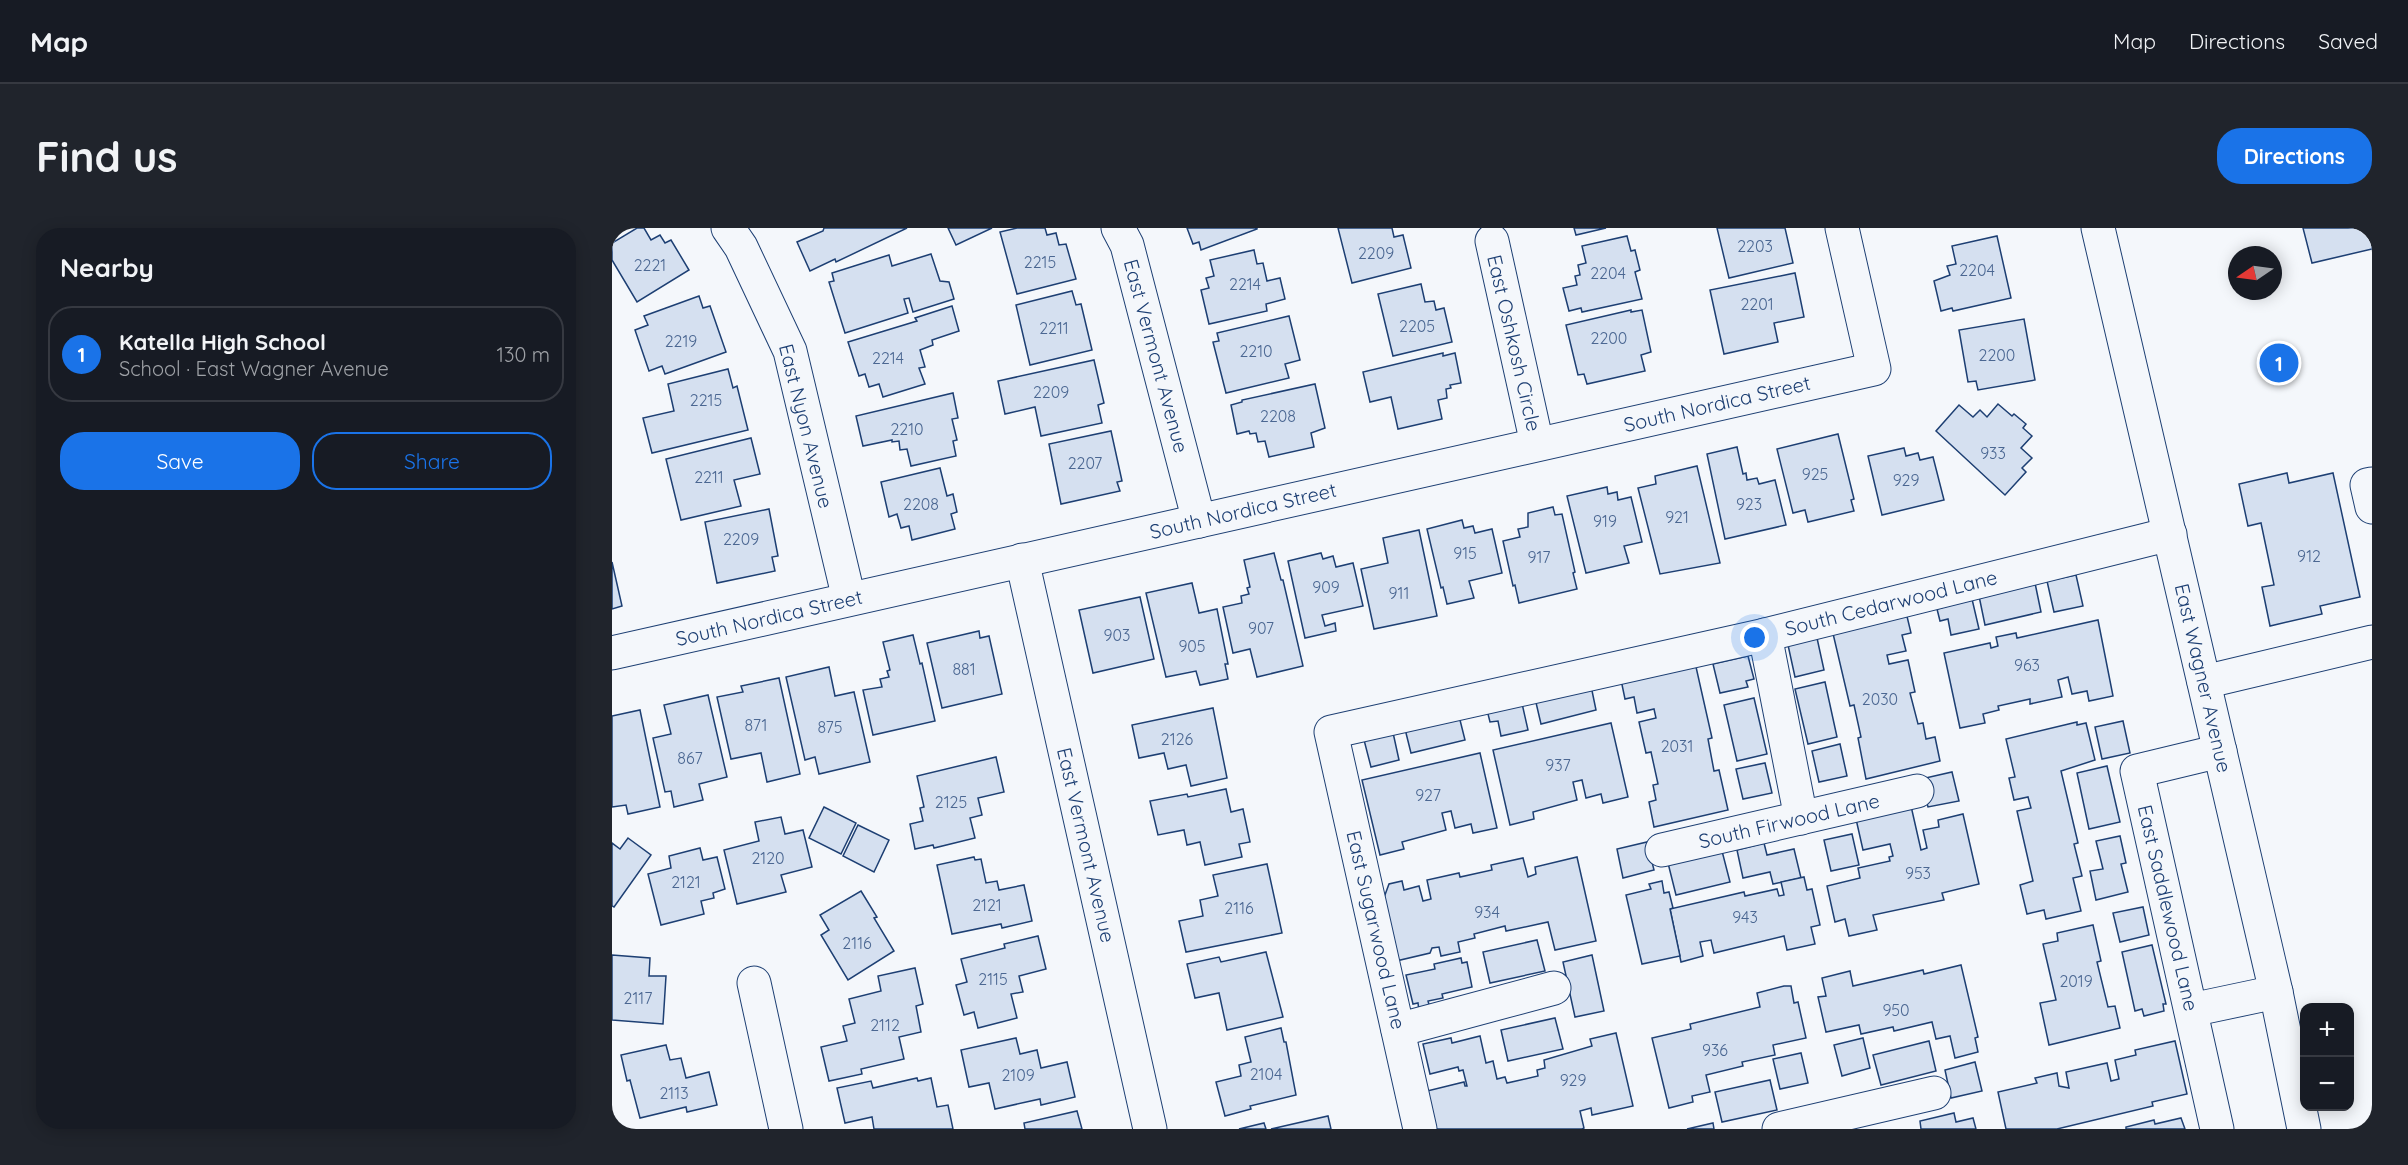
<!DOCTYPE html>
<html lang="en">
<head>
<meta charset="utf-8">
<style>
  :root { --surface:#171b24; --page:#20242c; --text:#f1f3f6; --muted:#9ea1a6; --line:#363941; --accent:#1a73e8 }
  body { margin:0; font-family:Quicksand,sans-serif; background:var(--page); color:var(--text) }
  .controls { position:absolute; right:18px; bottom:18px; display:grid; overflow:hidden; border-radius:12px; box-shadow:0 3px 15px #0003 }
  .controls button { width:54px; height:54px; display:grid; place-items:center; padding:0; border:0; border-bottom:2px solid var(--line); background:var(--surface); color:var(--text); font:30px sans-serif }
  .compass { position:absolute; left:1616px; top:18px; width:54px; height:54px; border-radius:50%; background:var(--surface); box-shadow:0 3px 15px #0003; rotate:257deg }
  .you { position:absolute; left:1143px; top:410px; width:21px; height:21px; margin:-15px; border:4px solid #fff; border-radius:50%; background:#1a73e8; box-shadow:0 0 0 9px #1a73e833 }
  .badge { display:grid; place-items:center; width:39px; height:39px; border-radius:50%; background:var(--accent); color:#fff; font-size:20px; font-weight:700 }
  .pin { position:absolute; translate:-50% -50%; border:3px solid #fff; box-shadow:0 2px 6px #0006 }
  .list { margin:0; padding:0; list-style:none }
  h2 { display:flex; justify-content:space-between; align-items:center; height:78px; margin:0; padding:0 24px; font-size:26px }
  h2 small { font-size:20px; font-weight:400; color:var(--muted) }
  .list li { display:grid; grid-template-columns:39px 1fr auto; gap:18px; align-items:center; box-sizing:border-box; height:96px; margin:0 12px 12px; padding:0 12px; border:2px solid var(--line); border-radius:24px }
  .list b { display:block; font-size:22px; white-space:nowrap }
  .list p { margin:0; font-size:20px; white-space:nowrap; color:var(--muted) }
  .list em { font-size:20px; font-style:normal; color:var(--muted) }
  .actions { display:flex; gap:12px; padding:18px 24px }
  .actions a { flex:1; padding:14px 0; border:2px solid var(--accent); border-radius:24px; text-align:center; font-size:21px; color:var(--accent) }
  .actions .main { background:var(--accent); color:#fff }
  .map { position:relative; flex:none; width:1760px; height:901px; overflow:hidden; border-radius:24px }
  header { display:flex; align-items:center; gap:36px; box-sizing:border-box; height:84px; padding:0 30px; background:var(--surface); border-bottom:2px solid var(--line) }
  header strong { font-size:28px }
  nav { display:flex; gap:33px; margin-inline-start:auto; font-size:21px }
  .intro { display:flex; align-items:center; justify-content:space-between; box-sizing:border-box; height:144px; padding:0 36px }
  h1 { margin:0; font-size:42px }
  .button { padding:15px 27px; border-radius:24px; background:var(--accent); color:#fff; font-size:21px; font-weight:700 }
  main { display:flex; gap:36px; padding:0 36px }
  aside { flex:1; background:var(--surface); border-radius:24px; box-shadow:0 3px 15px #0003 }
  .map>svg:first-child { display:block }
  .building { fill:#d5e0f0; stroke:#1d3f73; stroke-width:1.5 }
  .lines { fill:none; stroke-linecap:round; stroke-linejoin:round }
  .minor-casing { stroke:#1d3f73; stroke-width:35 }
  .minor { stroke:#f4f7fb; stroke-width:33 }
  .labels { text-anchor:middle; stroke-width:4.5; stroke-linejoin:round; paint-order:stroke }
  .number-label { font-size:16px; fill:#4b6792 }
  .street-label { font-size:20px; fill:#1d3f73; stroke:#f4f7fb }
</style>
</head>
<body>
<header>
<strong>Map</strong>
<nav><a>Map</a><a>Directions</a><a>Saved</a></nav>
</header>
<div class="intro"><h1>Find us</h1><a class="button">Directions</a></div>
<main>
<aside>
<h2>Nearby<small></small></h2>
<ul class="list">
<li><span class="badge">1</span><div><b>Katella High School</b><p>School · East Wagner Avenue</p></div><em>130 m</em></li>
</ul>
<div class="actions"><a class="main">Save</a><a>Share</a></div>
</aside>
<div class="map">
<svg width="1760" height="901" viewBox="0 0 1760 901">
  <rect width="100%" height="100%" fill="#f4f7fb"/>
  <!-- building -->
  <g class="building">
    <polygon points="25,0 32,0 39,12 48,7 53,15 59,12 77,42 25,74 0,32 0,15"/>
    <polygon points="295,0 224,34 223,31 198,43 185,14 211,3 212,0"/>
    <polygon points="336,0 380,0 344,17"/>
    <polygon points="405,0 433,0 435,7 444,5 447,17 454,16 464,51 405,66 388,4"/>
    <polygon points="575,0 645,0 645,1 589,22 587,14 581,16"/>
    <polygon points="726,0 780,0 782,9 791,7 799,40 740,55"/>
    <polygon points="962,0 994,0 964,7"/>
    <polygon points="1105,0 1173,0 1181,35 1117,50"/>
    <polygon points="1691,0 1760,0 1760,21 1700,35"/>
    <polygon points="1015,8 1019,23 1023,22 1028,42 1023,44 1030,71 970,84 969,80 957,83 951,60 965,57 963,48 968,47 966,37 974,35 970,18"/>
    <polygon points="1385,8 1399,70 1341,83 1340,80 1329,83 1322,53 1338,47 1335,38 1344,36 1340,18"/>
    <polygon points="642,22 645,36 651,35 655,53 668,50 673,71 654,76 655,83 597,96 589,62 597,60 594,50 602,48 598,32"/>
    <polygon points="319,26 328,53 337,54 342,71 301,84 297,70 292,71 296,85 233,105 217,54 222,53 220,45 277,27 280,38"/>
    <polygon points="1183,45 1192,89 1162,95 1166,114 1112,126 1098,62"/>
    <polygon points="809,56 813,74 822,73 824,82 832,80 840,114 781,128 766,66"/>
    <polygon points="460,63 464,77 469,76 480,122 418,137 404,77"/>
    <polygon points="87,68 91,80 98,78 114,124 53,146 50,138 37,143 23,102 36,97 32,88"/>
    <polygon points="340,78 347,103 320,112 321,117 308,122 313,139 307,140 313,156 271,169 267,156 257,159 253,146 247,148 236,114 305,93 303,90"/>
    <polygon points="1019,82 1019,84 1030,82 1039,124 1029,127 1033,143 975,156 972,146 966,147 954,97"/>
    <polygon points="677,88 688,132 673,136 677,150 614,165 601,114 607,113 605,105"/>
    <polygon points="1412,91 1423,152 1366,162 1364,153 1356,154 1347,102"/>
    <polygon points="831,125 831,128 843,125 849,155 838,157 839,160 834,161 835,170 826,172 830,191 786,201 779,169 758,174 751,144"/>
    <polygon points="482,132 492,175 486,177 490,195 429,208 423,179 393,186 386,153"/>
    <polygon points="116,141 121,160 125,158 136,202 40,225 31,190 62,183 56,156"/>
    <polygon points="703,156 713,200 699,205 702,219 657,229 653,213 646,214 644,205 638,206 637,203 625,206 619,177 630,174 630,172"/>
    <polygon points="341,165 346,190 340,191 345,212 341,213 344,228 299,238 295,221 288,222 287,213 280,214 280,212 251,218 244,188"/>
    <polygon points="1386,176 1400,188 1402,186 1414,196 1411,200 1420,208 1409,220 1420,230 1410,240 1414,244 1393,267 1324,203 1347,177 1361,189 1368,182 1375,189"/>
    <polygon points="499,203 510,253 505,254 508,263 449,276 437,216"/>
    <polygon points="1226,206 1242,271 1239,272 1242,283 1196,294 1193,282 1181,285 1165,221"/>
    <polygon points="139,210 148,246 122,252 129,278 69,292 54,231"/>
    <polygon points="1125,219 1131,246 1134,245 1135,252 1145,250 1147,256 1163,252 1174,297 1113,311 1095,226"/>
    <polygon points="1292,220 1294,228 1306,225 1308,232 1321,229 1332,272 1270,287 1256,228"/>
    <polygon points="1085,238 1108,335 1048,346 1026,260 1044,256 1043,248"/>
    <polygon points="328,240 335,268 341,266 345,284 339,286 343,301 300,312 297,298 289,300 285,286 277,289 269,254"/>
    <polygon points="1675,245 1677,255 1721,245 1748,369 1708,378 1710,386 1658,398 1650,359 1662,357 1649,295 1636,298 1627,256"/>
    <polygon points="995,259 996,266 1005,264 1006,272 1019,269 1030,314 1012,318 1017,335 974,345 955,268"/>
    <polygon points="941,279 943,287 950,286 963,344 961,345 965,361 907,375 903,357 901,358 891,313 908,309 906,301 916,299 916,285"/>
    <polygon points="157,281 166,328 160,329 163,343 105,355 93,294"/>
    <polygon points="850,292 852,300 861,298 863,305 880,301 890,345 857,353 862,370 835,376 831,359 829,360 815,301"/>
    <polygon points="807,302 825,388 762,401 749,341 776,335 771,310"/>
    <polygon points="662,325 669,352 671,352 691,438 645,449 638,421 621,425 611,379 630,375 629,368 637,366 635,360 638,359 632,332"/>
    <polygon points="709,325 711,331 721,328 724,339 741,335 751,378 710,387 713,398 723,395 724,403 693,410 676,333"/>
    <polygon points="0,334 10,378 0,381"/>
    <polygon points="1464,347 1471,378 1442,384 1435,353"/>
    <polygon points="580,355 587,385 605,381 616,436 613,436 616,451 588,457 584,443 554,449 534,365"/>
    <polygon points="1423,355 1429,384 1373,397 1367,368"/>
    <polygon points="528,369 542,431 481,445 467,382"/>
    <polygon points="1360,371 1367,401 1339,407 1336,391 1328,393 1325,381"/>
    <polygon points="1293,380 1299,405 1290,407 1294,423 1275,427 1277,436 1296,432 1303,464 1298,465 1306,496 1311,495 1314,511 1323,509 1328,533 1254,551 1246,510 1249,509 1242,477 1238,478 1219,397"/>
    <polygon points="1486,392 1501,468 1477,473 1475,463 1460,466 1456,449 1446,452 1450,469 1418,476 1418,471 1386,478 1387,482 1371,486 1373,495 1348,500 1332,425 1378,415 1379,420 1386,418 1384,409 1404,405 1405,410"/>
    <polygon points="367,403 368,410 377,408 390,466 330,480 315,415"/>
    <polygon points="301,407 308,436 310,435 323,493 261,507 251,462 270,459 268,451 277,449 275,443 278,442 271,414"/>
    <polygon points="1205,410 1212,442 1183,449 1176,417"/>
    <polygon points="1136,428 1142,451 1134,453 1136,459 1108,465 1101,436"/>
    <polygon points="1082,430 1100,510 1096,511 1102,543 1107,542 1116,582 1042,599 1037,574 1044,572 1041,557 1046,556 1039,524 1034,525 1027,494 1044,490 1042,481 1025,485 1022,469 1013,471 1008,447"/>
    <polygon points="217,439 223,468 242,464 258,534 207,546 203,529 193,532 174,449"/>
    <polygon points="167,450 188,546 155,554 149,525 119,531 105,469 131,464 129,458"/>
    <polygon points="978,453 984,482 929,496 922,466"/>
    <polygon points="1213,454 1225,509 1196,516 1183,461"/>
    <polygon points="96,467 115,549 87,556 91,572 62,579 59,563 53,564 41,510 59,506 52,477"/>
    <polygon points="1142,470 1155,526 1125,533 1112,477"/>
    <polygon points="909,471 916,502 889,508 886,493 878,494 875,482"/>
    <polygon points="601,480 615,550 579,558 574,537 556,541 552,525 527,530 520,497"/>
    <polygon points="28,482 48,579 16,586 14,577 0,579 0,488"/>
    <polygon points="846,484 853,512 799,525 792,497"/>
    <polygon points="1511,493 1518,525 1490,531 1483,499"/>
    <polygon points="1465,494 1465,497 1474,495 1483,532 1449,543 1466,615 1462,616 1470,648 1461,650 1469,683 1434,691 1432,682 1415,686 1408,657 1421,653 1405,583 1419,580 1416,569 1402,572 1397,550 1403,549 1394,511"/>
    <polygon points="999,495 1016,569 991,575 989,566 974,570 970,552 961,554 965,572 921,584 922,591 898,597 881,522"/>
    <polygon points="780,500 787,532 759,539 751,508"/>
    <polygon points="1228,516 1235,548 1207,554 1200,523"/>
    <polygon points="868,525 885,600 861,605 859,596 843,600 839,583 830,585 834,602 790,614 792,621 768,627 750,552"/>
    <polygon points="384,529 392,564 366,570 370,587 358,590 363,610 322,620 321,617 303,621 298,596 311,593 308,580 312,579 305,548"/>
    <polygon points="1153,535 1160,565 1131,571 1124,541"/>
    <polygon points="1495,538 1508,594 1477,601 1465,545"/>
    <polygon points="1340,544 1347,573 1316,579 1309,551"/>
    <polygon points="614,561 619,584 631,581 638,614 627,616 630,629 593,637 588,614 575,617 572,602 546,607 538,573 575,566 576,569"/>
    <polygon points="1299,578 1309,622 1315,620 1311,602 1327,599 1326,592 1351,586 1367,656 1330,665 1332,672 1261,687 1265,702 1237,708 1233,691 1223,694 1215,658 1248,650 1246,640 1278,633 1277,629 1281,628 1278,616 1251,622 1244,591"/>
    <polygon points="212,579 244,595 229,626 197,610"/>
    <polygon points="169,589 173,606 191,602 200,639 169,647 174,664 125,676 112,622 147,613 143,594"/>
    <polygon points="246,597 277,612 262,644 231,628"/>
    <polygon points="1240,606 1247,637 1219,643 1212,612"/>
    <polygon points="1508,608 1514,635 1509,636 1516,664 1484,672 1478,643 1491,641 1484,613"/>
    <polygon points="16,610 39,627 2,679 0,678 0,615 8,621"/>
    <polygon points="1035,614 1042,642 1011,650 1005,621"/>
    <polygon points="1152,615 1155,627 1182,621 1189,650 1161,656 1158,644 1131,650 1125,622"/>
    <polygon points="88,620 91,632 105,629 113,661 101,665 102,670 89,673 92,686 49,697 36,646 59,640 57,628"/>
    <polygon points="1110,623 1118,654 1064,667 1056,635"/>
    <polygon points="362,629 363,632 369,631 374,655 385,653 387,662 412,657 420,693 390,700 389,696 340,706 325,637"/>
    <polygon points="965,629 984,713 943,722 936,694 894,703 893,698 862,706 863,710 846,714 848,724 829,728 827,719 820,720 818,725 784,733 770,675 777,656 790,653 792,662 807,658 811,673 819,671 815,652 847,645 848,649 880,642 879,637 911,630 916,649 924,646 923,639"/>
    <polygon points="655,636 670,705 574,724 567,693 591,688 588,672 606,668 601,647"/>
    <polygon points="1192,649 1195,662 1200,661 1208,697 1199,699 1203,716 1175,722 1172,708 1102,725 1099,712 1088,714 1091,728 1069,734 1058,681 1132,664 1133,668 1165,661 1167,668 1172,667 1169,654"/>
    <polygon points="1050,653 1052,665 1057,664 1061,680 1058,681 1068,728 1030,736 1014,667 1039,661 1037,656"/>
    <polygon points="249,663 265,689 262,690 282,723 236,752 209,707 217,702 208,687"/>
    <polygon points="1531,679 1537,707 1508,714 1501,685"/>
    <polygon points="1481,697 1489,733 1485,734 1496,779 1503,778 1508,800 1437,817 1428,775 1444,772 1431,716 1446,713 1445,705"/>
    <polygon points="426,708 434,741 407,748 411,764 399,766 405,790 366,800 362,784 352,787 344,757 355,754 349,731 393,720 392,716"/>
    <polygon points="925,712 933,743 878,755 871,724"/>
    <polygon points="1540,717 1554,776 1551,776 1552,783 1532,788 1530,781 1523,783 1510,724"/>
    <polygon points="654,724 671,789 615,802 607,765 583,770 575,736 607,729 609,734"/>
    <polygon points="0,727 38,730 37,748 54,748 51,796 0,792"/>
    <polygon points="980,727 992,783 963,789 951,734"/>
    <polygon points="849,730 850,735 855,734 860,759 830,766 831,770 816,773 818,780 807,783 806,775 801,776 794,747 823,741 822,736"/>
    <polygon points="1349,737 1366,809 1363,810 1366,824 1343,830 1338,808 1324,811 1320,794 1282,803 1281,799 1249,806 1247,797 1214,804 1206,769 1214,768 1210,750 1238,743 1241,758 1311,742 1312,746"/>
    <polygon points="303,740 311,776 304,778 309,804 287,809 292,831 249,841 250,846 217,853 209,819 235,813 231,798 243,795 237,771 269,763 266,748"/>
    <polygon points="1172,758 1179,758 1182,775 1186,774 1194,810 1161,817 1163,827 1130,834 1131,838 1094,847 1098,864 1080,868 1081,874 1057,880 1040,810 1079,801 1078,796 1148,779 1145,765"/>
    <polygon points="943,790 951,821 896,833 889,802"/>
    <polygon points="669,800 672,814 674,814 684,867 638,878 639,881 613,888 604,854 629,848 627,837 639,834 633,809"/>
    <polygon points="1004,805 1021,878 980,887 979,880 968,883 972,900 970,901 820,901 811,864 852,854 853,858 855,858 851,842 847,843 846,839 818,846 811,816 839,810 840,815 868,808 874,835 881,833 885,851 893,849 895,855 926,848 925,842 933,840 932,832 980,818 978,811"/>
    <polygon points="404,810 408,826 425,822 429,840 455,834 463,869 429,877 428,871 383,881 377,855 357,859 349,822"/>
    <polygon points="1251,810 1258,840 1230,848 1222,817"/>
    <polygon points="1317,813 1324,843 1269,857 1261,827"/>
    <polygon points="1563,813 1575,866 1540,874 1541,878 1445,901 1394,901 1386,864 1425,855 1423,850 1445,845 1447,858 1457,860 1454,844 1495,835 1499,853 1507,851 1503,832 1524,827 1523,822"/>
    <polygon points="54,817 58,832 69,830 74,850 97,844 105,877 75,884 74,879 28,890 18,852 15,853 9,827"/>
    <polygon points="1189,825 1196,855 1168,861 1161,831"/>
    <polygon points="1363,834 1370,863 1339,870 1333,842"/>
    <polygon points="305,850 306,853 319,850 325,879 336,877 341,901 262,901 260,889 233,895 225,860 259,853 261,860"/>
    <polygon points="1158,852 1165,882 1110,894 1103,864"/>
    <polygon points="465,883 470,901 413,901 412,895"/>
    <polygon points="1342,885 1344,894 1361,890 1364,901 1309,901 1308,893"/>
    <polygon points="716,888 719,901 659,901"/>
    <polygon points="1569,890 1573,901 1514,901 1514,899 1542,892 1543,896"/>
    <polygon points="652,895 654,901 627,901"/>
    <polygon points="1101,895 1102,901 1075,901"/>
  </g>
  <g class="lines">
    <!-- minor casing -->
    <g class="minor-casing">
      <g id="minor">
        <polyline points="116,0 129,19 178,123 237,371"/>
        <polyline points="506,0 515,17 587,293"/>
        <polyline points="1486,0 1664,764 1692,901"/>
        <polyline points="880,13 925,216"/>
        <polyline points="1760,256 1755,257 1760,279"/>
        <polyline points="410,332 538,901"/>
        <polyline points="1153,407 1189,590"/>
        <polyline points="0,425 1262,141 1230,0"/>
        <polyline points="1592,454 1760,414"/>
        <polyline points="1050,622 1305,563"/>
        <polyline points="142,755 174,901"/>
        <polyline points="1579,782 1664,764"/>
        <polyline points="786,802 942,760"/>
        <polyline points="808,901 719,504 1153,407 1558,306"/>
        <polyline points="1167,901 1322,865"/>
        <polyline points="1605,901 1525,543 1608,523"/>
      </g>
    </g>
    <!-- minor -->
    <use href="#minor" class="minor"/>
  </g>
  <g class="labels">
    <!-- number labels -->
    <g class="number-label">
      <text x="1143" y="24">2203</text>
      <text x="764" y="31">2209</text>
      <text x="428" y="40">2215</text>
      <text x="38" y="43">2221</text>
      <text x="1365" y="48">2204</text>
      <text x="996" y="51">2204</text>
      <text x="633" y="62">2214</text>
      <text x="1145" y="82">2201</text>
      <text x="805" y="104">2205</text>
      <text x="442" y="106">2211</text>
      <text x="997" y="116">2200</text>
      <text x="69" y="119">2219</text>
      <text x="644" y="129">2210</text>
      <text x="1385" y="133">2200</text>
      <text x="276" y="136">2214</text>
      <text x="439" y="170">2209</text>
      <text x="94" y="178">2215</text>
      <text x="666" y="194">2208</text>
      <text x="295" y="207">2210</text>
      <text x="1381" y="231">933</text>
      <text x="473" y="241">2207</text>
      <text x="1203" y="252">925</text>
      <text x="97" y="255">2211</text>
      <text x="1294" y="258">929</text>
      <text x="309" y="282">2208</text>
      <text x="1137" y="282">923</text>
      <text x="1065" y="295">921</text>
      <text x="993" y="299">919</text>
      <text x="129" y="317">2209</text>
      <text x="853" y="331">915</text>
      <text x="1697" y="334">912</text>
      <text x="927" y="335">917</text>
      <text x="714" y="365">909</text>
      <text x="787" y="371">911</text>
      <text x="649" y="406">907</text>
      <text x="505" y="413">903</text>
      <text x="580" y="424">905</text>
      <text x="1415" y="443">963</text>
      <text x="352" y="447">881</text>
      <text x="1268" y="477">2030</text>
      <text x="144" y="503">871</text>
      <text x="218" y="505">875</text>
      <text x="565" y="517">2126</text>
      <text x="1065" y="524">2031</text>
      <text x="78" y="536">867</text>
      <text x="946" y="543">937</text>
      <text x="816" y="573">927</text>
      <text x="339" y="580">2125</text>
      <text x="156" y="636">2120</text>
      <text x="1306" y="651">953</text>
      <text x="74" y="660">2121</text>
      <text x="375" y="683">2121</text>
      <text x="627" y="686">2116</text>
      <text x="875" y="690">934</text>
      <text x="1133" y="695">943</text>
      <text x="245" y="721">2116</text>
      <text x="381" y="757">2115</text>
      <text x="1464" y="759">2019</text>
      <text x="26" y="776">2117</text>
      <text x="1284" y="788">950</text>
      <text x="273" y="803">2112</text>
      <text x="1103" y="828">936</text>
      <text x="654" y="852">2104</text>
      <text x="406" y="853">2109</text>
      <text x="961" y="858">929</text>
      <text x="62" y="871">2113</text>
    </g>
    <!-- street labels -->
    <g class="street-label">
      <text transform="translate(902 115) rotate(77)" y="7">East Oshkosh Circle</text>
      <text transform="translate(544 128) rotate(75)" y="7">East Vermont Avenue</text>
      <text transform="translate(1105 176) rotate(-13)" y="7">South Nordica Street</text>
      <text transform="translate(194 198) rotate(76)" y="7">East Nyon Avenue</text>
      <text transform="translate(631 283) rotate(-13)" y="7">South Nordica Street</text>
      <text transform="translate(1279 375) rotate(-14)" y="7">South Cedarwood Lane</text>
      <text transform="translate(157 390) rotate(-13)" y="7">South Nordica Street</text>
      <text transform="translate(1591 450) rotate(77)" y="7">East Wagner Avenue</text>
      <text transform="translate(1177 593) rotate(-13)" y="7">South Firwood Lane</text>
      <text transform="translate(474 617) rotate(77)" y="7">East Vermont Avenue</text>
      <text transform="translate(1556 680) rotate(77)" y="7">East Saddlewood Lane</text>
      <text transform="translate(764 702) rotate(77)" y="7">East Sugarwood Lane</text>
    </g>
  </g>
</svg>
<div class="controls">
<button>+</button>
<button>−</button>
</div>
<svg class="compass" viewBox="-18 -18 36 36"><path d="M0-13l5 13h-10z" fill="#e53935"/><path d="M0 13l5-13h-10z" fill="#9ea1a6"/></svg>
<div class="you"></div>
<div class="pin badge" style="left:1667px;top:135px">1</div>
</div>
</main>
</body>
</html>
